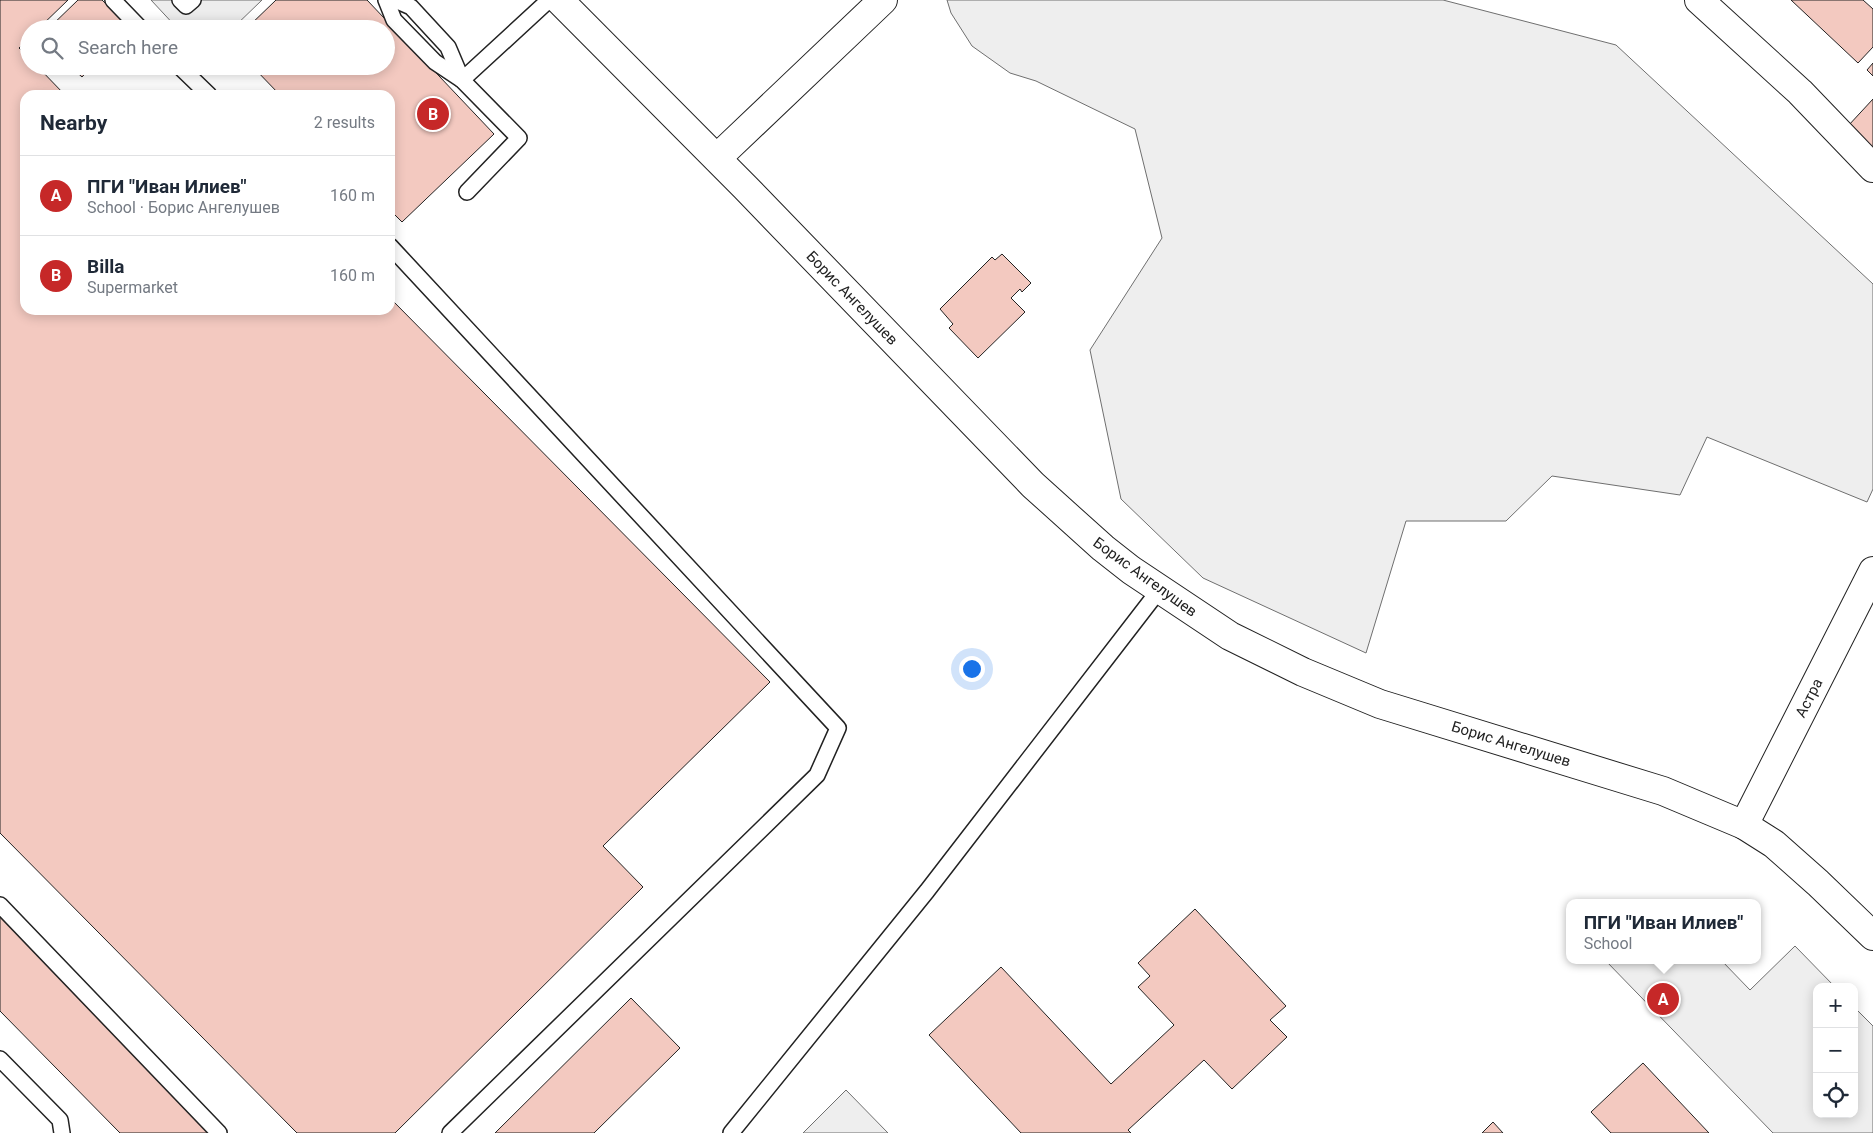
<!DOCTYPE html>
<html lang="en">
<head>
<meta charset="utf-8">
<style>
  :root { --surface:#fff; --page:#f6f6f7; --text:#1f2937; --muted:#747a83; --line:#e0e1e3; --accent:#c62828 }
  body { margin:0; font-family:Roboto,sans-serif; background:var(--page); color:var(--text) }
  .controls { position:absolute; right:15px; bottom:15px; display:grid; overflow:hidden; border-radius:10px; box-shadow:0 2px 12px #0003 }
  .controls button { width:45px; height:45px; display:grid; place-items:center; padding:0; border:0; border-bottom:1px solid var(--line); background:var(--surface); color:var(--text); font:25px sans-serif }
  .you { position:absolute; left:971px; top:668px; width:18px; height:18px; margin:-12px; border:4px solid #fff; border-radius:50%; background:#1a73e8; box-shadow:0 0 0 8px #1a73e833 }
  .badge { display:grid; place-items:center; width:32px; height:32px; border-radius:50%; background:var(--accent); color:#fff; font-size:16px; font-weight:700 }
  .pin { position:absolute; translate:-50% -50%; border:2px solid #fff; box-shadow:0 1px 5px #0006 }
  .popup { position:absolute; left:1566px; top:899px; width:195px; height:65px; box-sizing:border-box; display:grid; place-content:center; border-radius:10px; background:var(--surface); filter:drop-shadow(0 1px 4px #0005); font-size:16px; white-space:nowrap; color:var(--muted) }
  .popup b { font-size:19px; color:var(--text) }
  .popup::after { content:''; position:absolute; left:50%; top:100%; margin-left:-10px; border:10px solid transparent; border-top-color:var(--surface) }
  .list { margin:0; padding:0; list-style:none }
  h2 { display:flex; justify-content:space-between; align-items:center; height:65px; margin:0; padding:0 20px; font-size:21px }
  h2 small { font-size:16px; font-weight:400; color:var(--muted) }
  .list li { display:grid; grid-template-columns:32px 1fr auto; gap:15px; align-items:center; box-sizing:border-box; height:80px; padding:0 20px; border-top:1px solid var(--line) }
  .list b { display:block; font-size:19px; white-space:nowrap }
  .list p { margin:0; font-size:16px; white-space:nowrap; color:var(--muted) }
  .list em { font-size:16px; font-style:normal; color:var(--muted) }
  .icon { flex:none; width:28px; height:28px; fill:none; stroke:currentColor; stroke-width:2; stroke-linecap:round; stroke-linejoin:round }
  .map { position:relative; flex:none; width:1873px; height:1133px; overflow:hidden }
  .search { position:absolute; background:var(--surface); box-shadow:0 2px 12px #0003; left:20px; top:20px; width:375px; height:55px; display:flex; align-items:center; gap:12px; box-sizing:border-box; padding:0 18px; border-radius:28px; color:var(--muted); font-size:19px }
  .panel { position:absolute; background:var(--surface); box-shadow:0 2px 12px #0003; left:20px; top:90px; width:375px; height:225px; border-radius:15px }
  .map>svg:first-child { display:block }
  .green { fill:#eee; stroke:#6f6f6f }
  .parking { fill:#ededed; stroke:#6f6f6f }
  .building { fill:#f3c9c0; stroke:#222 }
  .lines { fill:none; stroke-linecap:round; stroke-linejoin:round }
  .service-casing { stroke:#222; stroke-width:18 }
  .minor-casing { stroke:#222; stroke-width:30 }
  .tertiary-casing { stroke:#222; stroke-width:30 }
  .service { stroke:#fff; stroke-width:15 }
  .minor { stroke:#fff; stroke-width:28 }
  .tertiary { stroke:#fff; stroke-width:28 }
  .labels { text-anchor:middle; stroke-width:4; stroke-linejoin:round; paint-order:stroke }
  .street-label { font-size:15px; fill:#222; stroke:#fff }
</style>
</head>
<body>
<div class="map">
<svg width="1873" height="1133" viewBox="0 0 1873 1133">
  <rect width="100%" height="100%" fill="#fff"/>
  <!-- green -->
  <g class="green">
    <polygon points="947,0 1443,0 1616,45 1873,284 1873,489 1867,502 1707,437 1680,495 1552,476 1506,521 1406,521 1366,653 1203,578 1121,499 1090,350 1162,238 1135,129 1036,81 1010,73 972,46 951,13"/>
    <polygon points="1795,946 1835,987 1817,987 1817,1114 1854,1114 1854,1007 1873,1026 1873,1133 1773,1133 1605,960 1721,960 1750,990"/>
    <polygon points="846,1090 888,1133 803,1133"/>
  </g>
  <!-- parking -->
  <polygon class="parking" points="151,0 262,0 232,29 178,29"/>
  <!-- building -->
  <g class="building">
    <polygon points="0,0 68,0 38,29 29,29 29,38 19,48 29,58 29,66 37,66 65,95 25,95 25,310 390,310 390,298 770,682 603,846 643,887 395,1133 297,1133 0,833"/>
    <polygon points="78,0 102,0 131,28 48,29"/>
    <polygon points="276,0 367,0 494,134 402,222 390,210 390,95 280,95 252,66 386,66 386,29 246,29"/>
    <polygon points="1791,0 1863,0 1873,9 1873,47 1858,63"/>
    <polygon points="1873,63 1873,76 1867,70"/>
    <polygon points="70,66 92,66 82,77"/>
    <polygon points="1873,99 1873,149 1848,126"/>
    <polygon points="1002,254 1031,283 1022,292 1020,289 1011,298 1025,312 978,358 949,328 953,324 940,309 992,257 995,260"/>
    <polygon points="1195,909 1286,1006 1270,1020 1287,1037 1232,1089 1204,1060 1128,1130 1131,1133 1021,1133 929,1035 1001,967 1111,1084 1174,1025 1138,987 1150,976 1138,963"/>
    <polygon points="0,914 216,1133 120,1133 0,1011"/>
    <polygon points="631,998 680,1048 594,1133 495,1133"/>
    <polygon points="1643,1063 1709,1133 1611,1133 1591,1112"/>
    <polygon points="1493,1122 1503,1133 1482,1133"/>
  </g>
  <g class="lines">
    <!-- service casing -->
    <g class="service-casing">
      <g id="service">
        <polyline points="113,0 141,29"/>
        <polyline points="180,0 186,6 193,0"/>
        <polyline points="386,0 394,20 435,62 462,80 519,138 467,192"/>
        <polyline points="395,0 411,7 448,47 462,80"/>
        <polyline points="179,66 209,95"/>
        <polyline points="462,80 549,0"/>
        <polyline points="390,246 838,728 817,775 450,1133"/>
        <polyline points="0,905 219,1133"/>
        <polyline points="0,1059 60,1120 62,1133"/>
        <polyline points="731,1133 927,891 1160,589"/>
      </g>
    </g>
    <!-- minor casing -->
    <g class="minor-casing">
      <g id="minor">
        <polyline points="1699,0 1800,92 1873,168"/>
        <polyline points="717,158 883,0"/>
        <polyline points="1744,825 1774,844 1818,883 1873,936"/>
      </g>
    </g>
    <!-- tertiary casing -->
    <g class="tertiary-casing">
      <polyline id="tertiary" points="559,0 745,187 1033,485 1103,548 1131,570 1230,636 1303,672 1380,704 1663,791 1744,825 1873,571"/>
    </g>
    <!-- service -->
    <use href="#service" class="service"/>
    <!-- minor -->
    <use href="#minor" class="minor"/>
    <!-- tertiary -->
    <use href="#tertiary" class="tertiary"/>
  </g>
  <g class="labels">
    <!-- street labels -->
    <g class="street-label">
      <text transform="translate(852 298) rotate(46)" y="5">Борис Ангелушев</text>
      <text transform="translate(1145 577) rotate(36)" y="5">Борис Ангелушев</text>
      <text transform="translate(1809 698) rotate(-63)" y="5">Астра</text>
      <text transform="translate(1511 744) rotate(17)" y="5">Борис Ангелушев</text>
    </g>
  </g>
</svg>
<div class="controls">
<button>+</button>
<button>−</button>
<button><svg class="icon" aria-label="locate" viewBox="0 0 24 24"><circle cx="12" cy="12" r="6"/><path d="M12 2v4M12 18v4M2 12h4M18 12h4"/></svg></button>
</div>
<div class="you"></div>
<div class="pin badge" style="left:1663px;top:999px">A</div>
<div class="popup"><b>ПГИ &quot;Иван Илиев&quot;</b>School</div>
<div class="pin badge" style="left:433px;top:114px">B</div>
<div class="search"><svg class="icon" aria-label="search" viewBox="0 0 24 24"><circle cx="10" cy="10" r="6"/><path d="M15 15l6 6"/></svg>Search here</div>
<section class="panel">
<h2>Nearby<small>2 results</small></h2>
<ul class="list">
<li><span class="badge">A</span><div><b>ПГИ &quot;Иван Илиев&quot;</b><p>School · Борис Ангелушев</p></div><em>160 m</em></li>
<li><span class="badge">B</span><div><b>Billa</b><p>Supermarket</p></div><em>160 m</em></li>
</ul>
</section>
</div>
</body>
</html>
